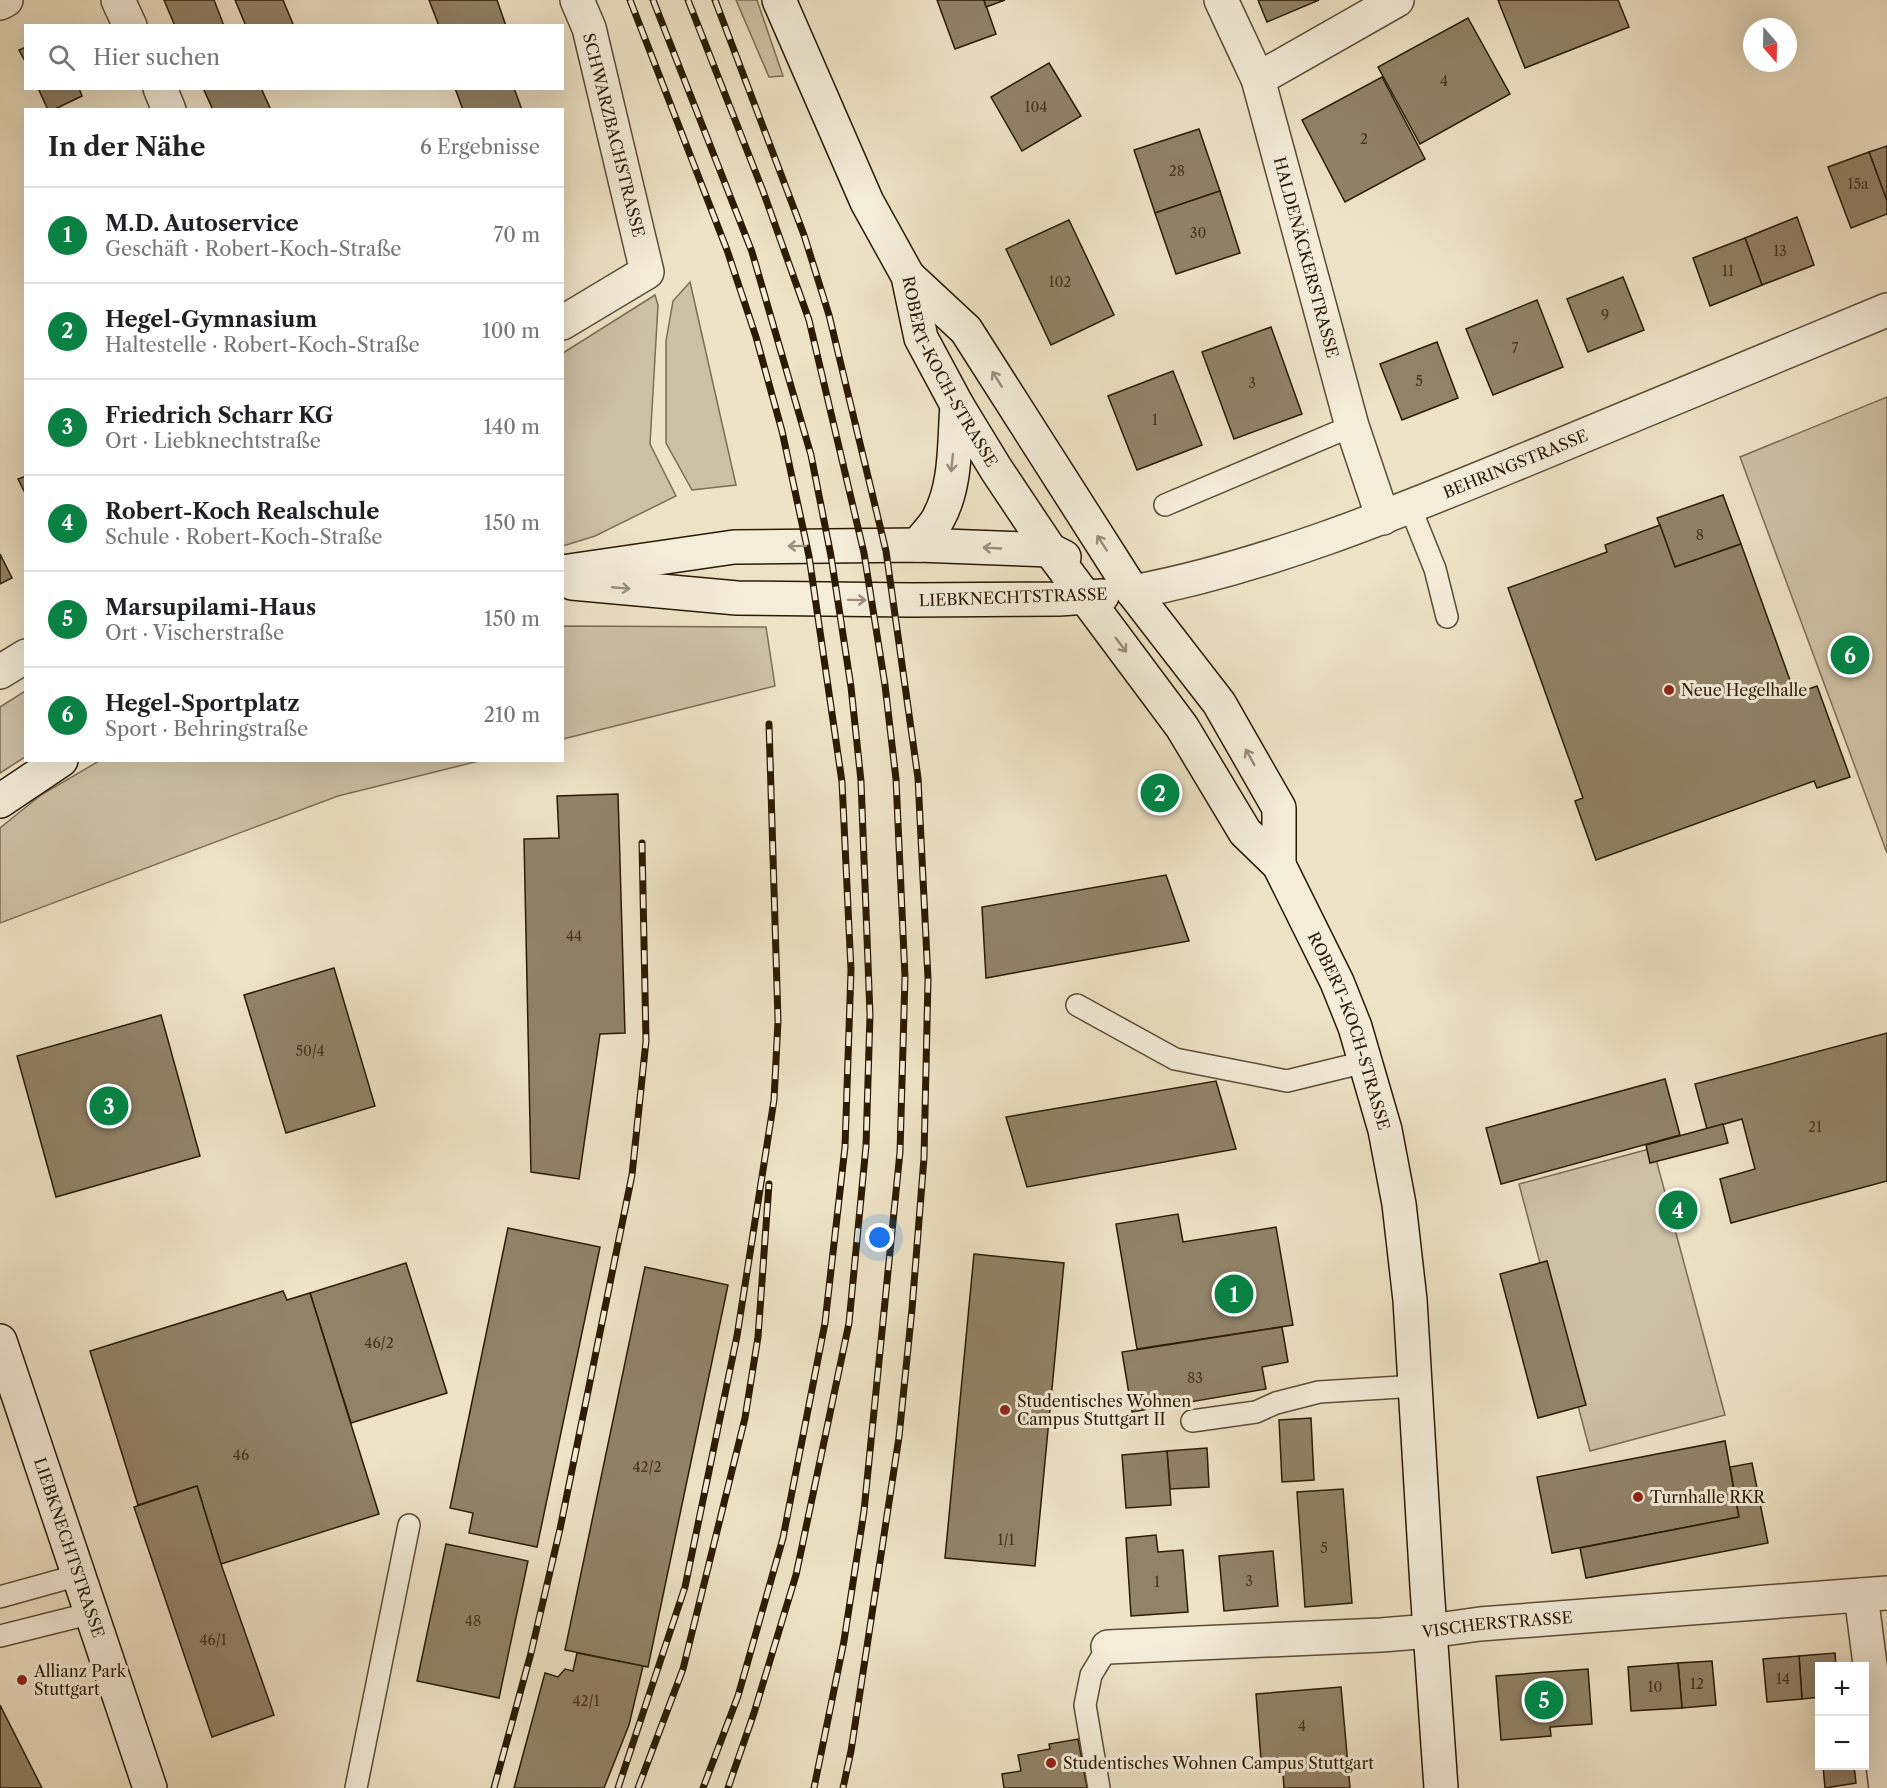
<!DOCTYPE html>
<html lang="de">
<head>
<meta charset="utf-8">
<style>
  :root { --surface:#fff; --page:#f6f6f6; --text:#202124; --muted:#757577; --line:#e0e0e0; --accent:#0b8043 }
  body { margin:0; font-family:"Libre Caslon Text",serif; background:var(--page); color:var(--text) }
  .controls { position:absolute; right:18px; bottom:18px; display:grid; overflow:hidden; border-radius:0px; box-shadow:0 6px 24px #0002 }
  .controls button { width:54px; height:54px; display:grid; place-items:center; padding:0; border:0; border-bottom:2px solid var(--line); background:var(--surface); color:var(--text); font:30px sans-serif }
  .compass { position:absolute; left:1743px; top:18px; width:54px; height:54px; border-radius:50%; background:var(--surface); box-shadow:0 6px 24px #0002; rotate:160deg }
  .you { position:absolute; left:880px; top:1238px; width:21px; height:21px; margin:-15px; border:4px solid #fff; border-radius:50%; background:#1a73e8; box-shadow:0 0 0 9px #1a73e833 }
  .badge { display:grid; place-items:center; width:39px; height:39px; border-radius:50%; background:var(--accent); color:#fff; font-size:20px; font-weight:700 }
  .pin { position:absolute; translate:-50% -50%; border:3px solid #fff; box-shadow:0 2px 6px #0006 }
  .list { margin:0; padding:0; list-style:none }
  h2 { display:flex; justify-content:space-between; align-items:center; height:78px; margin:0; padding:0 24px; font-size:26px }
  h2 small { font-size:20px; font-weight:400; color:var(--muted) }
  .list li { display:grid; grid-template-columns:39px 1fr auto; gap:18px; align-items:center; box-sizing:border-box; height:96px; padding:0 24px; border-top:2px solid var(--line) }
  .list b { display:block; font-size:22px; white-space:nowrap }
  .list p { margin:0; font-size:20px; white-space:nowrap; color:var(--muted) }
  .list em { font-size:20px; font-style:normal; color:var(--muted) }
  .icon { flex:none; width:33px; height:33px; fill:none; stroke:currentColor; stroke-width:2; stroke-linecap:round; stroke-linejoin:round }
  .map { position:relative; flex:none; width:1887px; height:1788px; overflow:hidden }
  .search { position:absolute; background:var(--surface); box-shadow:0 6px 24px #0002; left:24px; top:24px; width:540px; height:66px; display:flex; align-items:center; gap:15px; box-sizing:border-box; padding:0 21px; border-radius:0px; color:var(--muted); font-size:22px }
  .panel { position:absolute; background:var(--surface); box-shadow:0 6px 24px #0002; left:24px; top:108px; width:540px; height:654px; border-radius:0px }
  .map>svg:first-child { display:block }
  .green { fill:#cdc1a5; stroke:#7c6e54; stroke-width:1.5 }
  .building { fill:#918368; stroke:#2c1b03; stroke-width:1.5 }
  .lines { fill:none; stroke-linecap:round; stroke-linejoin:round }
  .lane-casing { stroke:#5c4d34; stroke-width:24 }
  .street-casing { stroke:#5c4d34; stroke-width:36 }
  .secondary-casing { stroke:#2c1b03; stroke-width:36 }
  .lane { stroke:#f4edda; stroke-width:21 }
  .street { stroke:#f4edda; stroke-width:33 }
  .secondary { stroke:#f4edda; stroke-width:33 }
  .rail-casing { stroke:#2c1b03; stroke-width:7 }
  .rail { stroke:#f4edda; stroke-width:4.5; stroke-dasharray:14; stroke-linecap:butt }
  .oneway { stroke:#9a8e79 }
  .poi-dot { fill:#8f2418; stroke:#f4edda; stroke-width:2 }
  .labels { text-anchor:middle; stroke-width:6; stroke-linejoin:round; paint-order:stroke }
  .number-label { font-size:14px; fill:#45351c }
  .street-label { font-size:16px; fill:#2c1b03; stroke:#f4edda }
  .poi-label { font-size:16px; fill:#2c1b03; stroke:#f4edda; text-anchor:start }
</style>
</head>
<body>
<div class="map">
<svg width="1887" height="1788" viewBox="0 0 1887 1788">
  <rect width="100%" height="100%" fill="#eee3c6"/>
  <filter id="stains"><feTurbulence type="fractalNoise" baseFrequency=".00333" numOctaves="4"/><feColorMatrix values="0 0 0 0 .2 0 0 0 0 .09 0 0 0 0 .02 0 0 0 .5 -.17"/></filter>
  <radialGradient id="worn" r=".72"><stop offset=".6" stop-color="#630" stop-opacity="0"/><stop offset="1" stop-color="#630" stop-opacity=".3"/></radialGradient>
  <!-- green -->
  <g class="green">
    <polygon points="736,0 757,0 783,76 769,77"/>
    <polygon points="690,282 736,485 692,490 666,443 666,341 673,301"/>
    <polygon points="655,295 658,305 650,444 676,496 595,536 563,546 563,353"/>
    <polygon points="1887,397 1887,853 1740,457"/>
    <polygon points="563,626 766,627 775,686 563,739"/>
    <polygon points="25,691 25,757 0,773 0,707"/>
    <polygon points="99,761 99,760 479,761 338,796 0,923 0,828 41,795"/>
    <polygon points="1653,1148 1725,1415 1590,1451 1519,1184"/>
  </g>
  <!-- building -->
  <g class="building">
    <polygon points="164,0 214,0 224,26 175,26"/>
    <polygon points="235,0 283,0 293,24 288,26 246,26"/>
    <polygon points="429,0 497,0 506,26 439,26"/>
    <polygon points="937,0 984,0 996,34 955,49"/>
    <polygon points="984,0 1005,0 986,7"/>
    <polygon points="1258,0 1319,0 1267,22"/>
    <polygon points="1498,0 1618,0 1629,27 1525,68"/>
    <polygon points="1468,18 1510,94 1420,144 1378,67"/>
    <polygon points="26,47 26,63 19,50"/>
    <polygon points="1049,63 1081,116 1022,151 991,97"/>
    <polygon points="1382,77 1425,159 1345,202 1302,120"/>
    <polygon points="38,88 79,88 82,96 53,110 48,110"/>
    <polygon points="203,88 261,88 271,110 213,110"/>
    <polygon points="455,88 514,88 522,110 463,110"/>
    <polygon points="1199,129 1220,191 1155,213 1134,150"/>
    <polygon points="1887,146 1887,201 1869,152"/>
    <polygon points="1869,152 1887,201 1887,214 1851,228 1828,167"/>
    <polygon points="1220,191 1240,253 1176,274 1155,213"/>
    <polygon points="1797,217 1814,265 1762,285 1745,238"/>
    <polygon points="1069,220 1114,315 1051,345 1006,249"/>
    <polygon points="1745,238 1762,285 1710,306 1693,258"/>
    <polygon points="1623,277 1644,330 1588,352 1567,299"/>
    <polygon points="1537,300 1563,367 1493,395 1466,329"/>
    <polygon points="1271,327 1302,414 1234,439 1202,352"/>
    <polygon points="1437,342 1458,398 1402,420 1380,364"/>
    <polygon points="1173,371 1202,445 1137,470 1108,396"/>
    <polygon points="26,476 26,495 18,479"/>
    <polygon points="1723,495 1741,544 1675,567 1657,518"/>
    <polygon points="1660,525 1675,567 1741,544 1795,694 1817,686 1850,777 1817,788 1814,781 1596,860 1575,801 1583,798 1508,588 1607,552 1605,545"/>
    <polygon points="0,554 12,578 0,584"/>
    <polygon points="618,794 625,1033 600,1034 579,1179 531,1172 524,839 559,838 557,796"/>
    <polygon points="1166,875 1189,941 986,978 982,907"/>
    <polygon points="334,968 375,1106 286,1133 244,995"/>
    <polygon points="161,1015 200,1156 56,1197 17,1056"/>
    <polygon points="1887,1033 1887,1181 1731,1223 1720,1179 1755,1169 1742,1119 1707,1129 1695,1084"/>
    <polygon points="1665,1079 1680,1135 1501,1184 1486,1128"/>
    <polygon points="1216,1081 1236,1149 1027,1187 1006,1117"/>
    <polygon points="1723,1124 1728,1143 1650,1163 1646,1145"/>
    <polygon points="1178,1214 1183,1242 1276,1227 1293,1325 1137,1349 1116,1224"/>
    <polygon points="508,1228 600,1247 537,1547 469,1533 473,1513 450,1508"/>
    <polygon points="974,1254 1064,1263 1035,1566 945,1558"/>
    <polygon points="1547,1261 1586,1405 1538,1418 1500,1274"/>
    <polygon points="406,1263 447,1393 351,1423 310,1293"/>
    <polygon points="645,1267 728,1285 648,1667 565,1650"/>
    <polygon points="283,1291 287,1300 310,1293 379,1514 221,1564 197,1486 138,1505 90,1351"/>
    <polygon points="1282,1327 1288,1362 1262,1367 1266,1389 1132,1412 1122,1352"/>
    <polygon points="1311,1418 1314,1480 1282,1482 1279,1420"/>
    <polygon points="1725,1441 1739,1517 1552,1553 1537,1477"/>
    <polygon points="1207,1448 1209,1487 1170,1489 1167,1451"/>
    <polygon points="1167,1451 1171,1505 1126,1508 1122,1455"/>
    <polygon points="1752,1463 1768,1543 1586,1578 1580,1548 1739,1517 1730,1467"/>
    <polygon points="197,1486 221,1564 274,1715 212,1737 134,1507"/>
    <polygon points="1343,1489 1352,1603 1305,1607 1297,1492"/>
    <polygon points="1156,1535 1158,1552 1183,1550 1188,1612 1131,1616 1126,1538"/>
    <polygon points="446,1544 528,1561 499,1698 417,1681"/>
    <polygon points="1273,1551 1278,1606 1224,1611 1219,1556"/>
    <polygon points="577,1653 643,1666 629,1725 604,1788 514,1788 545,1673 558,1677 565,1669 573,1671"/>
    <polygon points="1835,1653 1836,1666 1820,1666 1820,1697 1802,1699 1799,1656"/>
    <polygon points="1799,1656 1802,1699 1767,1702 1763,1659"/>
    <polygon points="1712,1661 1716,1705 1682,1708 1678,1663"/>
    <polygon points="1678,1663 1682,1708 1631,1711 1628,1667"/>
    <polygon points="1588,1669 1592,1724 1550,1727 1551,1736 1501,1740 1496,1676"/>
    <polygon points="1341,1687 1350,1788 1284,1788 1282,1758 1261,1760 1256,1694"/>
    <polygon points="0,1705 42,1788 0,1788"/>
    <polygon points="1078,1739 1087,1788 1004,1788 1002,1774 1021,1771 1018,1755 1050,1749 1049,1744"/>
    <polygon points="1823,1766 1854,1766 1856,1783 1825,1788"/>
  </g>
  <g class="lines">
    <!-- lane casing -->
    <g class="lane-casing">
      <g id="lane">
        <polyline points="1165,505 1352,426"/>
        <polyline points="1410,507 1435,569 1447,617"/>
        <polyline points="1077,1005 1175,1059 1287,1081 1365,1062"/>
        <polyline points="1192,1421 1256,1412 1276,1403 1319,1392 1417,1386"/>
        <polyline points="0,1597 79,1575"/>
        <polyline points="0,1636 92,1613"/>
        <polyline points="356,1788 409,1525"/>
        <polyline points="1099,1788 1085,1705 1091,1675 1108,1647"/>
      </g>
    </g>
    <!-- street casing -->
    <g class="street-casing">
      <g id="street">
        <polyline points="118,0 130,26"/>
        <path id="s1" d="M1221,0L1258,79L1352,426L1383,518"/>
        <polyline points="0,3 6,0"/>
        <polyline points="1258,79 1397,0"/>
        <polyline points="160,88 169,110"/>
        <polyline points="562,323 647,272 589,28 577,0"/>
        <path id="s2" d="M1133,592C1265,567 1391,515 1515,464C1639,413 1763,362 1887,310"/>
        <polyline points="0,672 26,656"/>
        <polyline points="1861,1595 1886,1788"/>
        <path id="s3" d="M1108,1647L1381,1635L1430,1631L1480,1624L1887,1593"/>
      </g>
    </g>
    <!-- secondary casing -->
    <g class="secondary-casing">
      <g id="secondary">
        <path id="s4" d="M779,0L867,202L908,276L921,338L957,405L996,469L1050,550L1182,727L1245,832L1279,865L1337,982L1355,1027L1385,1130L1399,1204L1410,1300L1427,1587L1441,1788"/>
        <polyline points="908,276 966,330 1133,592 1219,703 1279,808 1279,865"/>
        <path d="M918,545C924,536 933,528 938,519C957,485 954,442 957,405"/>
        <polyline points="562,572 734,547 918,545 1050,550 1064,557"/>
        <polyline points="572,583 737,598 912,600 1059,599 1102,596"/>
        <polyline points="0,801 61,760"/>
        <path id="s5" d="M0,1341L150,1788"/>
      </g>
    </g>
    <!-- lane -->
    <use href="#lane" class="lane"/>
    <!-- street -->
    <use href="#street" class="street"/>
    <!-- secondary -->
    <use href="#secondary" class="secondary"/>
    <!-- rail casing -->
    <g class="rail-casing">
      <g id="rail">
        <polyline points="630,0 727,250 756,337 782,431 809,556 842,782 851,970 845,1147 825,1323 783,1538 738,1696 703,1788"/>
        <polyline points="653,0 752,252 811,455 831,556 851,687 861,781 870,1015 866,1146 849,1323 796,1575 754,1713 728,1788"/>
        <polyline points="688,0 763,191 809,320 864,553 885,685 896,779 905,977 900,1152 864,1511 844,1641 814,1788"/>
        <polyline points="715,0 804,235 829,315 886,551 918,778 928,979 924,1158 912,1309 899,1437 851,1751 843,1788"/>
        <polyline points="494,1788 531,1653 560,1529 632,1175 646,1041 642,843"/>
        <polyline points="618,1788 685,1587 737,1336 774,1100 778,1021 769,724"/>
        <polyline points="638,1788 683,1669 745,1418 758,1337 769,1184"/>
      </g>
    </g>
    <!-- rail -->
    <use href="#rail" class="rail"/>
  </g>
  <!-- one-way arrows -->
  <defs><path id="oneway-shaft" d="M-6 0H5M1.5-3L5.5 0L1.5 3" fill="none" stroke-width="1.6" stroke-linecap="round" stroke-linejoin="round" transform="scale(1.5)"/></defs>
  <g class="oneway">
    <use href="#oneway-shaft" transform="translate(997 379) rotate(-122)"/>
    <use href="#oneway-shaft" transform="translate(952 463) rotate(96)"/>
    <use href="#oneway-shaft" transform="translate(1102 543) rotate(-123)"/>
    <use href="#oneway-shaft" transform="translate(797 546) rotate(179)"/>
    <use href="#oneway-shaft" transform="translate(992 548) rotate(-177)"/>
    <use href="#oneway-shaft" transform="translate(621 588) rotate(5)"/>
    <use href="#oneway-shaft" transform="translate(857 600) rotate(1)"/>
    <use href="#oneway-shaft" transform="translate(1121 645) rotate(53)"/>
    <use href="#oneway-shaft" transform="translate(1250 757) rotate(-119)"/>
  </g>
  <!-- markers -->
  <g class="poi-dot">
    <circle cx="1669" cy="690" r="6"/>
    <circle cx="1005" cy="1410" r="6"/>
    <circle cx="1638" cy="1497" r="6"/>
    <circle cx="22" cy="1680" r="6"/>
    <circle cx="1051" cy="1763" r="6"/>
  </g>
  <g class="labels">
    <!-- number labels -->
    <g class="number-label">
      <text x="1444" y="86">4</text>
      <text x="1036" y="112">104</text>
      <text x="1364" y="144">2</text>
      <text x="1177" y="176">28</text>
      <text x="1858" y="189">15a</text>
      <text x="1198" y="238">30</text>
      <text x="1780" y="256">13</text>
      <text x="1728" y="276">11</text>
      <text x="1060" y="287">102</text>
      <text x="1605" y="320">9</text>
      <text x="1515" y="353">7</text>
      <text x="1419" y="386">5</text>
      <text x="1252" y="388">3</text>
      <text x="1155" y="425">1</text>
      <text x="1700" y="540">8</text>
      <text x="574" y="941">44</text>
      <text x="310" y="1056">50/4</text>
      <text x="1815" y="1132">21</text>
      <text x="379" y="1348">46/2</text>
      <text x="1195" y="1383">83</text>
      <text x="241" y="1460">46</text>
      <text x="647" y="1472">42/2</text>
      <text x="1006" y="1545">1/1</text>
      <text x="1324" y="1553">5</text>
      <text x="1249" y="1586">3</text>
      <text x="1157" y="1587">1</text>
      <text x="473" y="1626">48</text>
      <text x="213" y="1645">46/1</text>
      <text x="1783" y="1684">14</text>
      <text x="1697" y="1689">12</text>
      <text x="1655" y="1692">10</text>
      <text x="586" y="1706">42/1</text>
      <text x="1302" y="1731">4</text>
    </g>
    <!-- street labels -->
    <g class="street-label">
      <text transform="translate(614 135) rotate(76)" y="6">SCHWARZBACHSTRASSE</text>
      <text dy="6" stroke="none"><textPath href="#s1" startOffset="272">HALDENÄCKERSTRASSE</textPath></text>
      <text dy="6" stroke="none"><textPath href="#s4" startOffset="410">ROBERT-KOCH-STRASSE</textPath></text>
      <text dy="6" stroke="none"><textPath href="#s2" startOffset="404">BEHRINGSTRASSE</textPath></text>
      <text transform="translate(1013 597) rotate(-2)" y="6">LIEBKNECHTSTRASSE</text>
      <text dy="6" stroke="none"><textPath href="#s4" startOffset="1188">ROBERT-KOCH-STRASSE</textPath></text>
      <text dy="6" stroke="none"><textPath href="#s5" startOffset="218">LIEBKNECHTSTRASSE</textPath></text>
      <text dy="6" stroke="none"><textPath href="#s3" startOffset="390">VISCHERSTRASSE</textPath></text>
    </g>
    <!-- poi labels -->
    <g class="poi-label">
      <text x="1681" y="696">Neue Hegelhalle</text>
      <text x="1017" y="1407">Studentisches Wohnen<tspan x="1017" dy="18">Campus Stuttgart II</tspan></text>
      <text x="1650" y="1503">Turnhalle RKR</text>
      <text x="34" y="1677">Allianz Park<tspan x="34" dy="18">Stuttgart</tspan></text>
      <text x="1063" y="1769">Studentisches Wohnen Campus Stuttgart</text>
    </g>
  </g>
  <rect width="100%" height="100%" filter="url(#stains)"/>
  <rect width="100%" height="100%" fill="url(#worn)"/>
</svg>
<div class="controls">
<button>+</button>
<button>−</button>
</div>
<svg class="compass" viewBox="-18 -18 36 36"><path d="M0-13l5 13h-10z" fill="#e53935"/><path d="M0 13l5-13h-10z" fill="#757577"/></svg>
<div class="you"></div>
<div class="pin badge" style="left:1234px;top:1294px">1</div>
<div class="pin badge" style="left:1160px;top:793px">2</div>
<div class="pin badge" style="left:109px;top:1106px">3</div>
<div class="pin badge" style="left:1678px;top:1210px">4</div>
<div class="pin badge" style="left:1544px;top:1700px">5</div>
<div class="pin badge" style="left:1850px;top:655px">6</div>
<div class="search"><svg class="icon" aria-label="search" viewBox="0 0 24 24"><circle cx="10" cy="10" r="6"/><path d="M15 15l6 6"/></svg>Hier suchen</div>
<section class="panel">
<h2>In der Nähe<small>6 Ergebnisse</small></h2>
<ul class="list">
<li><span class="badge">1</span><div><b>M.D. Autoservice</b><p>Geschäft · Robert-Koch-Straße</p></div><em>70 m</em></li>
<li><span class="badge">2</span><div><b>Hegel-Gymnasium</b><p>Haltestelle · Robert-Koch-Straße</p></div><em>100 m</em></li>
<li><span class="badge">3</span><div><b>Friedrich Scharr KG</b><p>Ort · Liebknechtstraße</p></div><em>140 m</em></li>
<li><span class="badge">4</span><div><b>Robert-Koch Realschule</b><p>Schule · Robert-Koch-Straße</p></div><em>150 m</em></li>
<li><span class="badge">5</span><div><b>Marsupilami-Haus</b><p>Ort · Vischerstraße</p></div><em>150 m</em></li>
<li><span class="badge">6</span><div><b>Hegel-Sportplatz</b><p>Sport · Behringstraße</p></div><em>210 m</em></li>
</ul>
</section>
</div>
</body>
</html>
